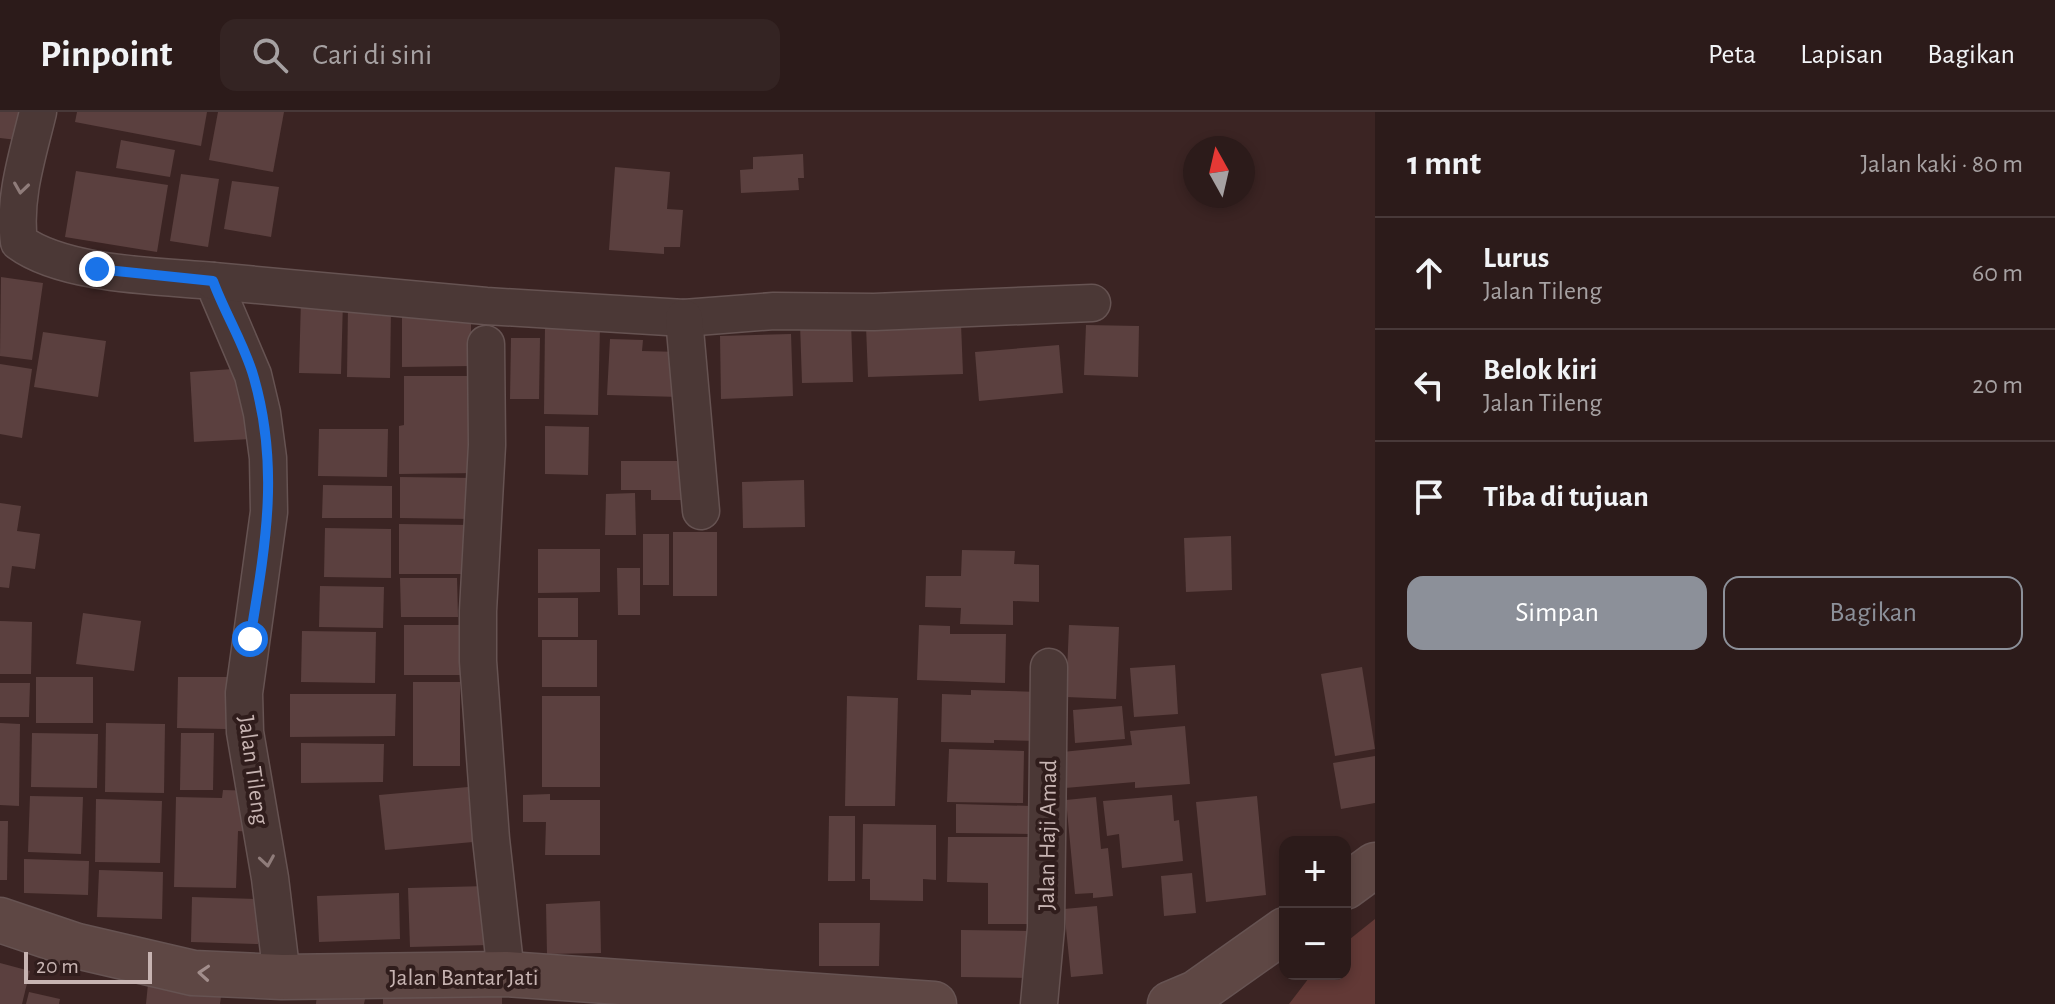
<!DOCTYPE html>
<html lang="id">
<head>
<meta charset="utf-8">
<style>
  :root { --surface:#2c1b1a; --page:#342423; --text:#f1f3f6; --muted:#a6a1a2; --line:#483939; --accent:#8c9099 }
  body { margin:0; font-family:"Alegreya Sans",sans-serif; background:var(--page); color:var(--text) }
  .controls { position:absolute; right:24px; bottom:24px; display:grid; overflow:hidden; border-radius:16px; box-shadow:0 4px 12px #0003 }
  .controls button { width:72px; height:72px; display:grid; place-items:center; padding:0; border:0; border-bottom:2px solid var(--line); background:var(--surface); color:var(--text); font:40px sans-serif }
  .compass { position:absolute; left:1183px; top:24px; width:72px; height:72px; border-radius:50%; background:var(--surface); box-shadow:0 4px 12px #0003; rotate:352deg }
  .scale { position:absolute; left:24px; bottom:20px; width:128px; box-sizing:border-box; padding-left:8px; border:4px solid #c7b4b2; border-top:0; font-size:22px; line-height:28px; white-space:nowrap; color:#c7b4b2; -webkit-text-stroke:6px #301d1c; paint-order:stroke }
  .stop { position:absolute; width:24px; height:24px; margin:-18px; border:6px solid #1a73e8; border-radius:50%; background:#fff }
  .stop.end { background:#1a73e8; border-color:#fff; box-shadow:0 2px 8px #0008 }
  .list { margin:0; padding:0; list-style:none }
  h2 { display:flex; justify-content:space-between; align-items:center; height:104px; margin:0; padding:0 32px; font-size:34px }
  h2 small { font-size:26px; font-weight:400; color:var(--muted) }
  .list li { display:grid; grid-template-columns:52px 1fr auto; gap:24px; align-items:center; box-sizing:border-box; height:112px; padding:0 32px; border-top:2px solid var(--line) }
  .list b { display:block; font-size:30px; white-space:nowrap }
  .list p { margin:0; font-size:26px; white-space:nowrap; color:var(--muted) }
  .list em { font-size:26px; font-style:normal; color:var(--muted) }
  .actions { display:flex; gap:16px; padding:24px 32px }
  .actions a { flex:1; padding:18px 0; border:2px solid var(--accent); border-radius:16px; text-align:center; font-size:28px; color:var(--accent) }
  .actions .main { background:var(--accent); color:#fff }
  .icon { flex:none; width:44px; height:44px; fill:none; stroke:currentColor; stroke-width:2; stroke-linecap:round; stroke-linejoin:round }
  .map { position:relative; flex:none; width:1375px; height:892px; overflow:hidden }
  header { display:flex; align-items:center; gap:48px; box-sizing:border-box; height:112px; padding:0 40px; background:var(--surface); border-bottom:2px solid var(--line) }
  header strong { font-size:38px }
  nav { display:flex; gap:44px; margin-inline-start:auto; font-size:28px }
  .search { width:560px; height:72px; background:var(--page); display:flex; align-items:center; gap:20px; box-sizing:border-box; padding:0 28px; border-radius:16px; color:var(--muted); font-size:30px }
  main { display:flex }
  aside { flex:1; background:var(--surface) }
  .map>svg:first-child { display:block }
  .water { fill:#623936 }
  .building { fill:#5b403f }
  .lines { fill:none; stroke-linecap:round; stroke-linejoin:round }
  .street-casing { stroke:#665352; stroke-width:39 }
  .secondary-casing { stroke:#665352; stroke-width:47 }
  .street { stroke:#4b3836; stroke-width:36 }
  .secondary { stroke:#5e4744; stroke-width:44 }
  .oneway { stroke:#8f7c7a }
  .oneway2 { stroke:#a28e8c }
  .route { stroke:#1a73e8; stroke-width:10 }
  .labels { text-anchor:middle; stroke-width:8; stroke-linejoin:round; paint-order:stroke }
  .street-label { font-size:24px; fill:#c7b4b2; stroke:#301d1c }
</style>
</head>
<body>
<header>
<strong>Pinpoint</strong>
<div class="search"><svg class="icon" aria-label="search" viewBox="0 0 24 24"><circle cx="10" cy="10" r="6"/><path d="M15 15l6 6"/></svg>Cari di sini</div>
<nav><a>Peta</a><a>Lapisan</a><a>Bagikan</a></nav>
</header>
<main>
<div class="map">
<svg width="1375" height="892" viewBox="0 0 1375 892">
  <rect width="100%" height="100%" fill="#3b2423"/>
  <!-- water -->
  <polygon class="water" points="1375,807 1375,892 1289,892 1312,862 1345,862 1345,831"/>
  <!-- building -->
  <g class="building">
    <polygon points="0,0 21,0 17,28 0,26"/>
    <polygon points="77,0 207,0 201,34 75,10"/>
    <polygon points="218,0 284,0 273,60 209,48"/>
    <polygon points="121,28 175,38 170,65 116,56"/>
    <polygon points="803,42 804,66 798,66 799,78 741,81 740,58 753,57 753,45"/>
    <polygon points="615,55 670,60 667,97 683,98 680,135 664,135 664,142 609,138"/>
    <polygon points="76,59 168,73 157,140 65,125"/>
    <polygon points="181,62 219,67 208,135 170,129"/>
    <polygon points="232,69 279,75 271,125 224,117"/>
    <polygon points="1,165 43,171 32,248 0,244"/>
    <polygon points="301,187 343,188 341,262 299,261"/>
    <polygon points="348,195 391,196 390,266 347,265"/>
    <polygon points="471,202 471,254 402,255 402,203"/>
    <polygon points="851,209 853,270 802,271 800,211"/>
    <polygon points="961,212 963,262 868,265 866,214"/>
    <polygon points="545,213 600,213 598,303 544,302"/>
    <polygon points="1086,213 1139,214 1138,265 1084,263"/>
    <polygon points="43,220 106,229 98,285 34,275"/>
    <polygon points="791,222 793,284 721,287 720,224"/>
    <polygon points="511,226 540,226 539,287 510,287"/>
    <polygon points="610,227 643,228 642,239 681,240 680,285 607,283"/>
    <polygon points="1059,233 1063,281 979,289 975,240"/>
    <polygon points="0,252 32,257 22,326 0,322"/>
    <polygon points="247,256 251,327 194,330 190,260"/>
    <polygon points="404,264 479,264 479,361 399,362 399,314 404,313"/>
    <polygon points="545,314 589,315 588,363 545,362"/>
    <polygon points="319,317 388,317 387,365 318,364"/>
    <polygon points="621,349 681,349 685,388 651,388 651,378 621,378"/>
    <polygon points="400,365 474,366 473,407 400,406"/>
    <polygon points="804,368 805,415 743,416 742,370"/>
    <polygon points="323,373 392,374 392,406 322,406"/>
    <polygon points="635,381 636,423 605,423 606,382"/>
    <polygon points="0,391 21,394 17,419 40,422 35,457 12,454 9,476 0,475"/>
    <polygon points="399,412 470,413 470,462 399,462"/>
    <polygon points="325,416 391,417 391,466 324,465"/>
    <rect x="673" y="420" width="44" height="64"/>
    <rect x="643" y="422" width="26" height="51"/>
    <polygon points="1231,424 1232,478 1186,480 1184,426"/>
    <polygon points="538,437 600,437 600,480 538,481"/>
    <polygon points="962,438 1015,439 1014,452 1039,453 1039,490 1013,489 1013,513 960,512 961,496 925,495 926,464 961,464"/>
    <polygon points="617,456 640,456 640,503 618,503"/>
    <polygon points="400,466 457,466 458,505 401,505"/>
    <polygon points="320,474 384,475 383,516 319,515"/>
    <rect x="538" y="486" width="40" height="39"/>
    <polygon points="83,501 141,509 134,559 76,552"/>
    <polygon points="0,509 32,510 31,562 0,562"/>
    <rect x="404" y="513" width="61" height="50"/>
    <polygon points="919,513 950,514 950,522 1006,522 1005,571 917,568"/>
    <polygon points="1069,513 1119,515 1116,587 1066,585"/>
    <polygon points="302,519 376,520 375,571 301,570"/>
    <rect x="542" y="528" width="55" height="47"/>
    <polygon points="1175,553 1178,602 1134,605 1130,556"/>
    <polygon points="1362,555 1375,637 1335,644 1321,562"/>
    <rect x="36" y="565" width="57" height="46"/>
    <polygon points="178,565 227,565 226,617 177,616"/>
    <rect x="413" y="570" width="47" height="84"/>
    <polygon points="0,571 30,571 29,605 0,605"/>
    <polygon points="971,578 1040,580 1039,629 994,628 994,631 941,630 942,582 971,583"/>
    <polygon points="290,582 396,582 395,624 290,625"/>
    <rect x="542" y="584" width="58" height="91"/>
    <polygon points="847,584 898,586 895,694 845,694"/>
    <polygon points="1122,594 1125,627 1075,631 1073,598"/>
    <polygon points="0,611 20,612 19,694 0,693"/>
    <polygon points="106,611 165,612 164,681 105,680"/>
    <polygon points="1185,614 1190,672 1135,676 1135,670 1065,676 1062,640 1132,633 1130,619"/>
    <polygon points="32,621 98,622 97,676 31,675"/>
    <polygon points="181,621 214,621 213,678 180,678"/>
    <polygon points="301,631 384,632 383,670 301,671"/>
    <polygon points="949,637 1024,639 1023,691 947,690"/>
    <polygon points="1375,644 1375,691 1341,697 1333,651"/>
    <polygon points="468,675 473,730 385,738 379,683"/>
    <polygon points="223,678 255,679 253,720 238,719 236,776 174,775 176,685 222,686"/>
    <polygon points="550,682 550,688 600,688 600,743 545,743 546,710 523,710 523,683"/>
    <polygon points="1172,683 1174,709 1179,708 1183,749 1122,756 1119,722 1107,724 1103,689"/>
    <polygon points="30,684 83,685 81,742 28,740"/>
    <polygon points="1257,684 1266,783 1206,790 1196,690"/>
    <polygon points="1096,685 1101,737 1108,736 1113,784 1093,786 1093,781 1075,782 1066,688"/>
    <polygon points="96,687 162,689 160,751 95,750"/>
    <polygon points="956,692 1031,694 1030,722 956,721"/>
    <polygon points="829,704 855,704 855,769 828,769"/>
    <polygon points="0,709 8,709 7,768 0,768"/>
    <polygon points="863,712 936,713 936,768 923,767 923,789 870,788 870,767 862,767"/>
    <polygon points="948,725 1039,725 1038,812 988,812 988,771 947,770"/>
    <polygon points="24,747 89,749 88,783 24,781"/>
    <polygon points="99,758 163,760 162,807 97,805"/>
    <polygon points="1192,761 1196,801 1164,804 1161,764"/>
    <polygon points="488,774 489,833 410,835 408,776"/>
    <polygon points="399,781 400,827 319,830 317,784"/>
    <polygon points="192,785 259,787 258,832 191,830"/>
    <polygon points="600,789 601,841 547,842 546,792"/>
    <polygon points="1097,794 1103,862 1071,865 1064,797"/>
    <polygon points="819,811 880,811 879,854 819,854"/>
    <polygon points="961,818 1030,819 1030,866 961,865"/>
    <polygon points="0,851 30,859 22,892 0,892"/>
    <polygon points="149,862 223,870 220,892 146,892"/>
    <polygon points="29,880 60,887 59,892 26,892"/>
    <polygon points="317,881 365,887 364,892 316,892"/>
    <polygon points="383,881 502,884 502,892 383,892"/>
  </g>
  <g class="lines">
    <!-- street casing -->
    <g class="street-casing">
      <g id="street">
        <path d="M38,0C28,42 13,86 19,130C64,163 157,164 213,169L253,263L262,301L268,346L269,400L244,581L245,620L270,766L282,865"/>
        <polyline points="213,169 486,194 684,206 774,199 874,200 1092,191"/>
        <polyline points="684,206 701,399"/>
        <polyline points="486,232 487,333 478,499 478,549 491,727 506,862"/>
        <polyline points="1039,892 1046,816 1049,555"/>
      </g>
    </g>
    <!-- secondary casing -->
    <g class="secondary-casing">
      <g id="secondary">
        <polyline points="1345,775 1375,753"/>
        <polyline points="0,808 77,834 193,861 282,865 506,862 934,892"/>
        <polyline points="1170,892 1196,881 1285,818"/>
      </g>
    </g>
    <!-- street -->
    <use href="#street" class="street"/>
    <!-- secondary -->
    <use href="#secondary" class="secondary"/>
  </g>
  <!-- one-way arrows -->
  <defs><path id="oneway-chevron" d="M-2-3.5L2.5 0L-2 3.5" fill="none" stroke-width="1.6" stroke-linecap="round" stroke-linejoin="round" transform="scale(2)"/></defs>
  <g class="oneway">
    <use href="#oneway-chevron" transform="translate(21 76) rotate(98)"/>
    <use href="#oneway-chevron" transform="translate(267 749) rotate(81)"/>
  </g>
  <use class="oneway2" href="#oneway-chevron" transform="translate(204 861) rotate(-176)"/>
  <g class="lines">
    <!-- route -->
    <path class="route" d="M97,157L213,169C225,202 245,233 254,266C280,357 265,436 250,527"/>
  </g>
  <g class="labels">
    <!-- street labels -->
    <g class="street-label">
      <text transform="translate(254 658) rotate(82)" y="8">Jalan Tileng</text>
      <text transform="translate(1047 723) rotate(-89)" y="8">Jalan Haji Amad</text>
      <text x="464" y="873">Jalan Bantar Jati</text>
    </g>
  </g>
</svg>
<div class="controls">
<button>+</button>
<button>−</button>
</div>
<svg class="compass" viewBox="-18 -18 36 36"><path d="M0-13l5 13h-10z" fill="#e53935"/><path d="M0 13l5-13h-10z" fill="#a6a1a2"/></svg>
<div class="scale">20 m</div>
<div class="stop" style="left:250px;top:527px"></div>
<div class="stop end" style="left:97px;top:157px"></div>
</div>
<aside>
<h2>1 mnt<small>Jalan kaki · 80 m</small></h2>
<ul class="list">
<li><svg class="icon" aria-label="ahead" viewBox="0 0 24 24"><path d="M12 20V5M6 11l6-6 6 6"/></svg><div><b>Lurus</b><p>Jalan Tileng</p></div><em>60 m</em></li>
<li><svg class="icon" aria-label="left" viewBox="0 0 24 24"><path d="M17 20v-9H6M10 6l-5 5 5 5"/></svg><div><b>Belok kiri</b><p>Jalan Tileng</p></div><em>20 m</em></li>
<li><svg class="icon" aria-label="arrive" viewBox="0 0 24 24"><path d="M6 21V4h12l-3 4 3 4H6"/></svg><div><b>Tiba di tujuan</b></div></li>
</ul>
<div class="actions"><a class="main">Simpan</a><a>Bagikan</a></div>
</aside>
</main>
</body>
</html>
